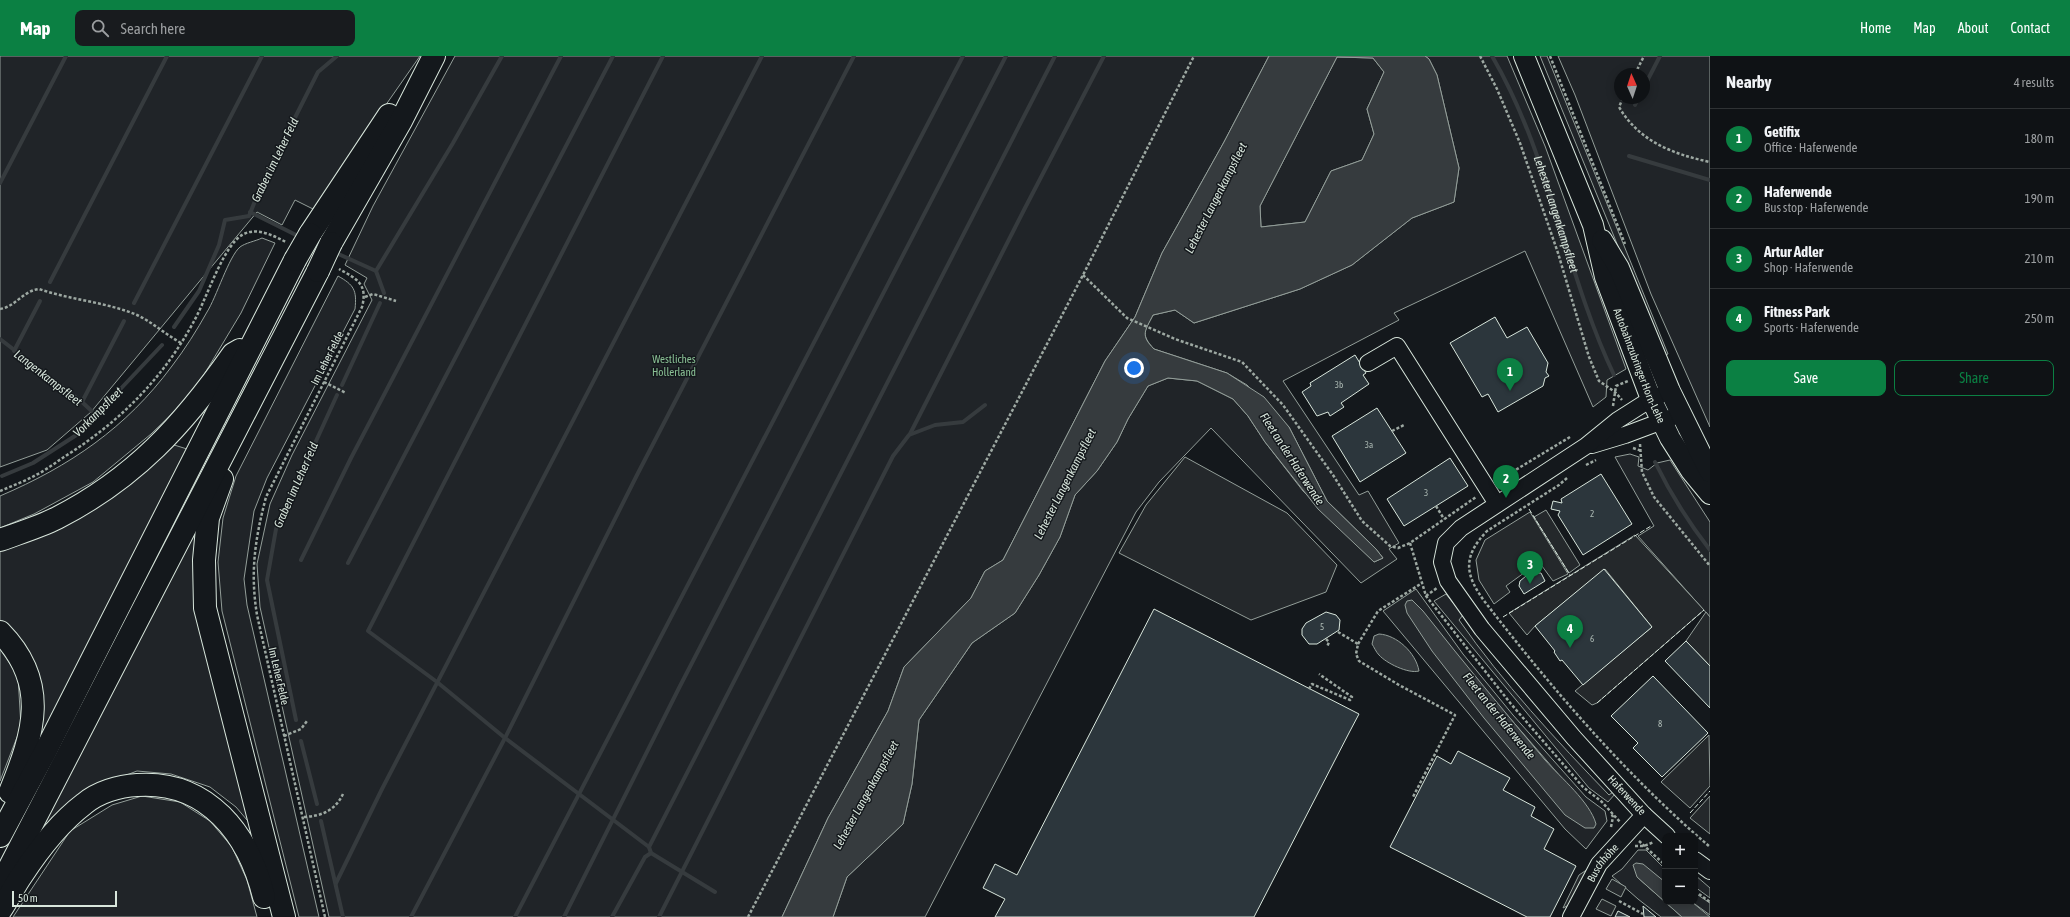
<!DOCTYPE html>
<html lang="en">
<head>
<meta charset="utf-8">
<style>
  :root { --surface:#0f1215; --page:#181b1e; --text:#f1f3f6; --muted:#9b9ea0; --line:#2f3234; --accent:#0b8043 }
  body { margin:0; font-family:"Asap Condensed",sans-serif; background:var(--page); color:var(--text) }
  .controls { position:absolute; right:12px; bottom:12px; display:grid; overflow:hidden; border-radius:8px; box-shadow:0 2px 10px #0003 }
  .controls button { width:36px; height:36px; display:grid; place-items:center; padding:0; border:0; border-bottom:1px solid var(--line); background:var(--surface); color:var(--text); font:20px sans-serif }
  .compass { position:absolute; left:1614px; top:12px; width:36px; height:36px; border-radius:50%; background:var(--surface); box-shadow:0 2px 10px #0003; rotate:357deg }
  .scale { position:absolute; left:12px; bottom:10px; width:105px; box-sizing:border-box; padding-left:4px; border:2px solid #d8e6dc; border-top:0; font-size:11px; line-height:14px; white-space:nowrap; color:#d8e6dc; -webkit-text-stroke:3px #14181c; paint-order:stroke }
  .you { position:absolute; left:1134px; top:312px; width:14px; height:14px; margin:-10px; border:3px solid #fff; border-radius:50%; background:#1a73e8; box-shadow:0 0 0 6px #1a73e833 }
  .badge { display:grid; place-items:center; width:26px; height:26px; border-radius:50%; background:var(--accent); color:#fff; font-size:13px; font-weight:700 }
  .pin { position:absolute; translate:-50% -33px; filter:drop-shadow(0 1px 2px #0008) }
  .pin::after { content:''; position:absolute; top:21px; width:14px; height:12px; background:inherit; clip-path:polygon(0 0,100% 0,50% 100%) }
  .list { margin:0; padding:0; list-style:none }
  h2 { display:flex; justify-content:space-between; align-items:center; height:52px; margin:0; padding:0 16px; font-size:17px }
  h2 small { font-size:13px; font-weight:400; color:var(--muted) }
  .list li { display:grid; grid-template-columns:26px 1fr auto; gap:12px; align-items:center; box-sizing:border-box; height:60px; padding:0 16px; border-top:1px solid var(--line) }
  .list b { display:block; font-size:15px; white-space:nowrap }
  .list p { margin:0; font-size:13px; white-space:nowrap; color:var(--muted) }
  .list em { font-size:13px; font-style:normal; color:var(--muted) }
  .actions { display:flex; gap:8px; padding:12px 16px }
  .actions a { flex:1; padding:9px 0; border:1px solid var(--accent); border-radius:8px; text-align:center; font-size:14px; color:var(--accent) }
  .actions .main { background:var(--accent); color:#fff }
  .icon { flex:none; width:22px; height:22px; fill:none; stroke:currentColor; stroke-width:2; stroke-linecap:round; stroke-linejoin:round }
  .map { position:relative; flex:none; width:1710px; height:861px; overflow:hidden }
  header { display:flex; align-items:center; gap:24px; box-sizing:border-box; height:56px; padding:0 20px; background:var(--accent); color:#fff }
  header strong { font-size:19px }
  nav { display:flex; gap:22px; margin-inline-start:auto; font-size:14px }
  .search { width:280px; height:36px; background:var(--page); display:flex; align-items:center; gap:10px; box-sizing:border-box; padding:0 14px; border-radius:8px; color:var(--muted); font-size:15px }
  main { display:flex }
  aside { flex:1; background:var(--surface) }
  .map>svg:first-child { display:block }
  .green { fill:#202428; stroke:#939e99; fill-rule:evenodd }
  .parking { fill:#24282b; stroke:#939e99 }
  .water { fill:#363b3e; stroke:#939e99; fill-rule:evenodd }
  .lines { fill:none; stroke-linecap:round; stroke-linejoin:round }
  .stream { stroke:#363b3e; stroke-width:4 }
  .building { fill:#2c363c; stroke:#d8e6dc }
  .minor-casing { stroke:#d8e6dc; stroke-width:18 }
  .major-casing { stroke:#d8e6dc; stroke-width:22 }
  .highway-casing { stroke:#d8e6dc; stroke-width:24 }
  .path { stroke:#9da8a2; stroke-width:2.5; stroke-dasharray:3 2; stroke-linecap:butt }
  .minor { stroke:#14181c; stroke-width:16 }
  .major { stroke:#14181c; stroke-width:20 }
  .highway { stroke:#14181c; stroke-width:22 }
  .highway-bridge-casing { stroke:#d8e6dc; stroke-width:24; stroke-linecap:butt }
  .highway-bridge { stroke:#14181c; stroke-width:22 }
  .fence { stroke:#d8e6dc; stroke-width:1; stroke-dasharray:5 2; stroke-linecap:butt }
  .labels { text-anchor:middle; stroke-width:3; stroke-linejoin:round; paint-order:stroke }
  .number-label { font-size:9px; fill:#adbab4 }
  .street-label { font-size:11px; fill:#d8e6dc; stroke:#14181c }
  .park-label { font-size:11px; fill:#8ac095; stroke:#14181c }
  .water-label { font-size:12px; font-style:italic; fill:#d8e6dc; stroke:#14181c }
</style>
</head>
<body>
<header>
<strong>Map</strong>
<div class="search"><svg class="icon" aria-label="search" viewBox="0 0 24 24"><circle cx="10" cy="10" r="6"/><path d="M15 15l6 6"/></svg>Search here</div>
<nav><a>Home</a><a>Map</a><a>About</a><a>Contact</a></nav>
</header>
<main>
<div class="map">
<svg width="1710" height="861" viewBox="0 0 1710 861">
  <rect width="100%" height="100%" fill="#14181c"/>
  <!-- green -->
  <g class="green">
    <polygon points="0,0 420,0 313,153 295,144 282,169 257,156 91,356 47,394 0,411"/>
    <polygon points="455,0 1269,0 1224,86 1162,197 1135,261 1105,305 1003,504 985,515 971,542 904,611 888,655 828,762 782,861 329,861 260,551 257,508 270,448 292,399 372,244 364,228 367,222 345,209 373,150"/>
    <path d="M1425,0H1507L1545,90L1626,313L1607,324L1606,341L1593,351L1525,195L1394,257L1399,264L1283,325L1359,439L1368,435L1399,487L1389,493L1397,503L1361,527L1211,372L1159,426L1136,456L925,861H833L847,821L903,768L912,728L919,664L972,587L1015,557L1039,519L1060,481L1075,439L1097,415L1117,386L1128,363L1148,330L1168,322L1197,325L1233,343L1248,360L1265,386L1303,435L1374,506L1383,502L1376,493L1327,445L1289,371L1247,329L1227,317L1154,293C1140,278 1145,275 1153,259L1175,254L1194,267L1300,233L1352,209L1412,162L1454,146L1459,112L1437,19L1429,3Z"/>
    <polygon points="1540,0 1547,0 1668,298 1663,300"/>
    <path d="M1558,0H1710V371L1651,238L1575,39ZM1620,18H1644V42H1620Z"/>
    <polygon points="1337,1 1373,2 1384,16 1367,53 1374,78 1362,104 1331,115 1305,166 1261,171 1260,150"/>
    <path d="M262,182L275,187L241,257L199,327L181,349L151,378L93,426L34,458L0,472V440C70,410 126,372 172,310C185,293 197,274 207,256C216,242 229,200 240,191C245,187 256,185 262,182Z"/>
    <path d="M338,220C354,229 357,234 355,253L267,422L254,455L244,523L247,549L319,861H299L222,555L218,506L223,462L236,420Z"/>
    <polygon points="171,388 187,393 34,695 40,664 0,566 0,495 24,486"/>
    <polygon points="1630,398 1639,401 1638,410 1648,414 1657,407 1670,404 1710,466 1710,561 1638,480 1654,470 1615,401"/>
    <polygon points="205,445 199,488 250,758 247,764 236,751 210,731 171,718 137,715 103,728 23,810"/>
    <path d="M1416,533L1463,598L1513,659L1586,741L1605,755L1607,765L1586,793L1565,773L1383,555ZM1415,547L1489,638L1579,742L1585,772Z"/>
    <path d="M1446,538L1463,559L1459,564C1503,627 1556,684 1609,739L1613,736L1615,738L1608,746L1589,732L1434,545Z"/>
    <polygon points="0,593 18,620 21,671 0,725"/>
    <polygon points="142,740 180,746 210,765 232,791 247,824 257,861 13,861 70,775 112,749"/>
    <polygon points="1638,794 1646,794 1665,813 1665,826 1654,818 1637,821 1682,861 1661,861 1638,843 1612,820 1622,813"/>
    <polygon points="1695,819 1710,832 1710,842 1695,831"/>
    <polygon points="1695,837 1710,847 1710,859 1692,846 1695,846"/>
  </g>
  <!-- parking -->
  <g class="parking">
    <polygon points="1185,401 1287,457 1337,509 1326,536 1251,564 1119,497 1146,449"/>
    <polygon points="1546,454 1580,509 1569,517 1534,461"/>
    <polygon points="1530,456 1568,518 1553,525 1539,506 1506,530 1510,536 1494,548 1479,524 1476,504 1485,484"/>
    <polygon points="1635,479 1704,554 1597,647 1592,649 1575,635 1652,571 1605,513 1535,570 1527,579 1509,557"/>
    <polygon points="1706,556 1710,561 1710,610 1686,585"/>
    <polygon points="1709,679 1710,730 1690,752 1661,726"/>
    <polygon points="1710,740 1710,778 1690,762"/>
    <polygon points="1588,813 1569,849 1563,852 1579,819"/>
    <polygon points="1612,823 1626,831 1621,841 1606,833"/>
    <polygon points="1602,843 1616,850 1611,860 1596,853"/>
  </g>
  <!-- water -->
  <g class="water">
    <path d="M1269,0H1425L1429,3L1437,19L1459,112L1454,146L1412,162L1352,209L1300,233L1194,267L1175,254L1153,259C1145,275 1140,279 1154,293L1227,317L1264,341L1289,371L1327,445L1376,493L1383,502L1374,506L1318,453L1265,386L1248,360L1233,343L1197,325L1168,322L1148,330L1128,363L1117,386L1097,415L1075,439L1060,481L1039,519L1015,557L972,587L919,664L912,728L903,768L847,821L833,861H782L828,762L888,655L904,611L971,542L985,515L1003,504L1105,305L1135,261L1162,197L1224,86ZM1337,1L1373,2L1384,16L1367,53L1374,78L1362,104L1331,115L1305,166L1261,171L1260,150Z"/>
    <path d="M1412,544L1423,555C1463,606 1504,655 1545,704C1561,722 1590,746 1596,768L1594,772H1585L1565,759L1484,662L1432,595L1407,557L1405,549L1407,545Z"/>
    <path d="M1379,578C1397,579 1416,597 1419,615C1408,618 1386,607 1379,599C1376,596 1374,591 1372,588L1374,580Z"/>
    <polygon points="1636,807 1643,808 1665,826 1665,846 1692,846 1710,861 1682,861 1637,821 1633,809"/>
  </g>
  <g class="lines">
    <!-- stream -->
    <g class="stream">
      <polyline points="663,0 368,575 437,626 505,682 649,791 651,797 715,836"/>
      <path id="s1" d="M1492,0C1550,99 1565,216 1614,319"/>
      <polyline points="1644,31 1660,0"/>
      <polyline points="1635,49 1638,42"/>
      <polyline points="1629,100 1710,124"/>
      <polyline points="0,127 66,0"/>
      <polyline points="250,156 300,181"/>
      <polyline points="334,196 376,215 384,237"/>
      <polyline points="376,215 453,87 502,0"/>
      <polyline points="50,226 167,0"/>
      <polyline points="134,247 262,0"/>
      <polyline points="174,271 199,235 219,189 225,164 249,160 263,125 318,16 337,0"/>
      <polyline points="0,283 82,346 97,360"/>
      <polyline points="14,295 40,245"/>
      <polyline points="342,329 380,247"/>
      <polyline points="82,346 124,265"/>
      <polyline points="910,378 1025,152 1104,0"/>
      <path d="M1655,406C1670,437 1689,467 1710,494"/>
      <polyline points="2,420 33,407 78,378 162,289"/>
      <polyline points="301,504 351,402 561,0"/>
      <polyline points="348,507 613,0"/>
      <polyline points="296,664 267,524 276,473 337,339"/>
      <polyline points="301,685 317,748"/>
      <polyline points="321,765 343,861"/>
      <polyline points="649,791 1055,0"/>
      <polyline points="336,827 382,733 762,0"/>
      <polyline points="411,861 505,682 637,419 854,0"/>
      <polyline points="515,861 963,0"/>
      <polyline points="564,861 679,632 1006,0"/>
      <polyline points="612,861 645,801 651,797"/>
      <polyline points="659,861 893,400 909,379 935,369 963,366 985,349"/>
    </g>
  </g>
  <!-- building -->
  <g class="building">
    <polygon points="1495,261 1507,282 1527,271 1548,307 1546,316 1549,320 1545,322 1543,330 1498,356 1488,338 1482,341 1450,287"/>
    <polygon points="1355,299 1366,317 1363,319 1369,328 1341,347 1344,351 1330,360 1328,356 1317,360 1302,336 1311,330 1310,327"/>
    <polygon points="1377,352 1406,397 1360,426 1332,380"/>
    <polygon points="1450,402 1468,430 1404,470 1387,443"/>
    <polygon points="1601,418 1632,468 1583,499 1558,459 1560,455 1551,453 1553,445 1562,447 1561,443"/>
    <polygon points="1604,513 1652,571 1583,629 1562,604 1560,605 1554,596 1555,595 1535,570"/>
    <polygon points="1532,515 1534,517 1541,517 1545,525 1524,538 1519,530 1520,525"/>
    <polygon points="1154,553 1359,658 1350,675 1254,861 995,861 1005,843 983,832 995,808 1017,819"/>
    <polygon points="1326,556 1336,559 1340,564 1339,574 1317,588 1309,588 1302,579 1302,573 1306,567"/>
    <polygon points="1686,585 1710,610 1710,652 1665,605"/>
    <polygon points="1653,620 1708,677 1662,721 1633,692 1638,687 1611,660"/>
    <polygon points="1458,695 1510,722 1503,734 1535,751 1531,760 1554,773 1544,793 1576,810 1550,861 1527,861 1390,791 1437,700 1451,708"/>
    <polygon points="1643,850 1656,861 1644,861"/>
    <polygon points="1618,855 1630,861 1615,861"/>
  </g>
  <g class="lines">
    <!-- minor casing -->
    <g class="minor-casing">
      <g id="minor">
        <polyline points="1368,307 1397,290 1497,448"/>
        <polyline points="1592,389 1625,379 1681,358"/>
        <polyline points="1667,780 1644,759 1574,682 1482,573 1448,525 1442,506 1446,487 1461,472 1586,390 1618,364 1651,343 1670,335"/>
        <polyline points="1695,804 1710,815"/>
        <path id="s2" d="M1571,861L1599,808L1644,759"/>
      </g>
    </g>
    <!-- major casing -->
    <g class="major-casing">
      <g id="major">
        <path id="s3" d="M1524,0L1593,169L1605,221L1651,343L1670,382L1691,415L1710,438"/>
        <polyline points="1602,184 1619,212 1670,335 1710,416"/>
      </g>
    </g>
    <!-- highway casing -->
    <g class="highway-casing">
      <g id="highway">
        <polyline points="310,178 389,59"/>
        <polyline points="331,187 401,65 434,0"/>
        <polyline points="222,423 208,462 204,504 205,552 284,861"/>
        <path d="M0,484C19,477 39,471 57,462C135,422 183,369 233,298L240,294"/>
        <path d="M0,576C50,627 34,677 10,736"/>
        <polyline points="0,780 44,698 295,204"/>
        <polyline points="0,830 318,215"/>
        <path d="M0,855C8,844 14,830 22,819C39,793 59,767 84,748C98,736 119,730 137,729C208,724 249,779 264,841"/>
      </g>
    </g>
    <!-- path -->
    <g class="path">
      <polyline points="1480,0 1497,33 1520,87 1558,197 1589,301 1599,325 1615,336 1622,344"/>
      <polyline points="1550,0 1625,188"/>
      <polyline points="1635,18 1644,0"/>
      <path d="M1623,42L1619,51C1639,85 1672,98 1710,106"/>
      <polyline points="1083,219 1127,262 1175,283 1242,306 1283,349 1333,419 1362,465 1390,490 1398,492 1410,487 1476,441"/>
      <polyline points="365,241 373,238 396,245"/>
      <path d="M0,253C15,251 23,235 39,233C71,244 106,246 137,259C152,266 165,278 181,287"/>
      <polyline points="324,326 346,337"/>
      <polyline points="1613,350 1616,330 1628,325"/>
      <polyline points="1392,375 1404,369"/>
      <polyline points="1640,388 1642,416 1654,441 1710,510"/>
      <polyline points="1633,392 1642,395"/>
      <polyline points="1586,409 1596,404"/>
      <path d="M1567,422L1559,429L1487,475C1462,501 1465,519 1485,546C1553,634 1626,719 1710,791"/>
      <polyline points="1499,424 1570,381"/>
      <path d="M0,435C12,430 25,425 36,419C46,414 55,407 64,401C118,367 162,324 193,267C206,244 219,202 236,184C251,168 270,178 286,186"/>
      <polyline points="1436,450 1444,463"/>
      <polyline points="1410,487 1426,540 1511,648 1583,731 1602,746 1620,766"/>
      <polyline points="1426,540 1437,532"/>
      <polyline points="1338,576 1358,588 1356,598 1359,605 1399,629 1455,659 1413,741"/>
      <polyline points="1326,583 1329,586 1327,591"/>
      <polyline points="1358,588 1378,555 1422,527"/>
      <polyline points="1309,633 1312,628 1350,644 1352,641 1319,618"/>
      <polyline points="284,680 301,673 307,665"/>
      <path d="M304,761C321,760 335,755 343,738"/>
      <polyline points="1611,771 1613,761 1611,757"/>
      <polyline points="1639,785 1665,809"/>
      <polyline points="1635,790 1644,790 1654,786"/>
      <polyline points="1695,835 1710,846"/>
      <polyline points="1619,845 1643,858"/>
      <path d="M325,861L257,559C250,516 255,483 266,441L362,251C368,228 357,223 339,213"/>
      <polyline points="748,861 1083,219 1194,0"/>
    </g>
    <!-- minor -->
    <use href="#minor" class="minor"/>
    <!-- major -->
    <use href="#major" class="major"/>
    <!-- highway -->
    <use href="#highway" class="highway"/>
    <!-- highway-bridge casing -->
    <g class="highway-bridge-casing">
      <g id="highway-bridge">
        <polyline points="295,204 310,178"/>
        <polyline points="318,215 331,187"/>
      </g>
    </g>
    <!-- highway-bridge -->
    <use href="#highway-bridge" class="highway-bridge"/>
    <!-- fence -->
    <g class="fence">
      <polyline points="1529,453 1570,519"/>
      <polyline points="1503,561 1651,470"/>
      <polyline points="1597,647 1704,554"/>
      <polyline points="1690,757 1710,735"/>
    </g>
  </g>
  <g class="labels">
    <!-- number labels -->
    <g class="number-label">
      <text x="1339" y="332">3b</text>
      <text x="1369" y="392">3a</text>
      <text x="1426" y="440">3</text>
      <text x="1592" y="461">2</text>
      <text x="1322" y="574">5</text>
      <text x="1592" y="586">6</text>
      <text x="1660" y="671">8</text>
    </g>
    <!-- street labels -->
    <g class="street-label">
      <text transform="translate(327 302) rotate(-63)" y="4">Im Leher Felde</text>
      <text dy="4" stroke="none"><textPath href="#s3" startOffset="331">Autobahnzubringer Horn-Lehe</textPath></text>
      <text transform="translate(279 620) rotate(77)" y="4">Im Leher Felde</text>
      <text transform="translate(1627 739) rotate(47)" y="4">Haferwende</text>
      <text dy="4" stroke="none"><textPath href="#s2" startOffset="63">Buschhöhe</textPath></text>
    </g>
    <!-- park labels -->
    <g class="park-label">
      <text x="674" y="307">Westliches<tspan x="674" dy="13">Hollerland</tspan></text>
    </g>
    <!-- water labels -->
    <g class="water-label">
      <text transform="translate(275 104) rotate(-64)" y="4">Graben im Leher Feld</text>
      <text transform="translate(1216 142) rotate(-63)" y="4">Lehester Langenkampsfleet</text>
      <text dy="4" stroke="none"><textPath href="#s1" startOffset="171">Lehester Langenkampsfleet</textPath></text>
      <text transform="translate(48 322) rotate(38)" y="4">Langenkampsfleet</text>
      <text transform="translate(98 356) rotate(-45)" y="4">Vorkampsfleet</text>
      <text transform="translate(1292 403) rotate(57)" y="4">Fleet an der Haferwende</text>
      <text transform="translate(1065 428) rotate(-63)" y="4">Lehester Langenkampsfleet</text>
      <text transform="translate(296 429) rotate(-66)" y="4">Graben im Leher Feld</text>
      <text transform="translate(1499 660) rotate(51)" y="4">Fleet an der Haferwende</text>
      <text transform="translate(866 739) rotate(-61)" y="4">Lehester Langenkampsfleet</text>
    </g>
  </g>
</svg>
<div class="controls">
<button>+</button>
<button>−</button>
</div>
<svg class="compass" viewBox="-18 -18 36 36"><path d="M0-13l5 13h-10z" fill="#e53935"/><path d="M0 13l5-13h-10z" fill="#9b9ea0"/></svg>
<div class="scale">50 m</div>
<div class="you"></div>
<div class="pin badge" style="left:1510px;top:335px">1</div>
<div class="pin badge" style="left:1506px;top:442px">2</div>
<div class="pin badge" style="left:1530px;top:528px">3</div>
<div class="pin badge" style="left:1570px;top:592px">4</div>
</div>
<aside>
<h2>Nearby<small>4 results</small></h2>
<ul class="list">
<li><span class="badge">1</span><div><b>Getifix</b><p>Office · Haferwende</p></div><em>180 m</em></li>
<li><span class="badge">2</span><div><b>Haferwende</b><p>Bus stop · Haferwende</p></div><em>190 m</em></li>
<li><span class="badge">3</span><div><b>Artur Adler</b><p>Shop · Haferwende</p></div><em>210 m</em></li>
<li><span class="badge">4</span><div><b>Fitness Park</b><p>Sports · Haferwende</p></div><em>250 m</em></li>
</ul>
<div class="actions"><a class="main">Save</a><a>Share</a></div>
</aside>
</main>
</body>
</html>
